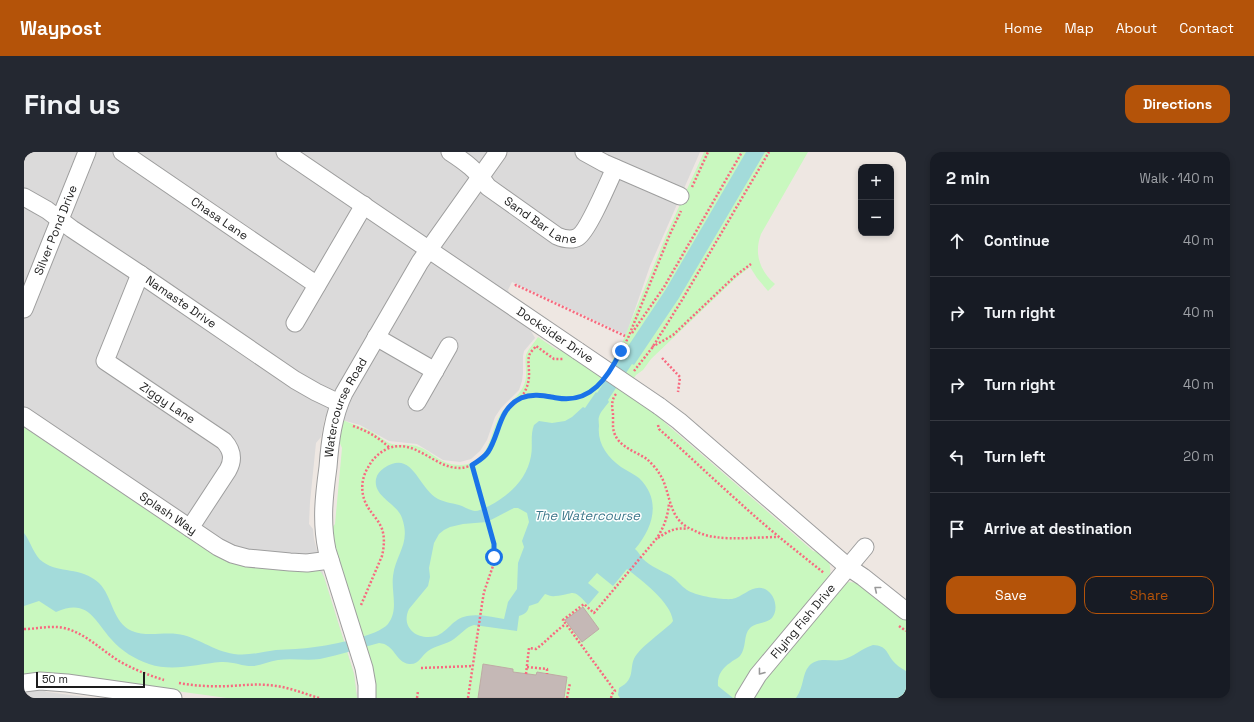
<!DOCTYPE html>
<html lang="en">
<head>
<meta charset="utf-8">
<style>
  :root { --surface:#171b24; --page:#242831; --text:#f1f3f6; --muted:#9ea1a6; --line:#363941; --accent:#b45309 }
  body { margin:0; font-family:"Space Grotesk",sans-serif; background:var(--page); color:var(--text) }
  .controls { position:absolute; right:12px; top:12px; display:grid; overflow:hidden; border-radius:8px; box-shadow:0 2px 6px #0003 }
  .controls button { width:36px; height:36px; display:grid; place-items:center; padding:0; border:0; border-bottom:1px solid var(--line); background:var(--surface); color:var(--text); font:20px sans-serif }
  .scale { position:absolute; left:12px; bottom:10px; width:109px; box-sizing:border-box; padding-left:4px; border:2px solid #1d1d1d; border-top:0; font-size:11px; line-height:14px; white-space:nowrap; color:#1d1d1d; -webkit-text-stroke:3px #fff; paint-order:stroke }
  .stop { position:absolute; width:12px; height:12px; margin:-9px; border:3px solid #1a73e8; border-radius:50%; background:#fff }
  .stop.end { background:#1a73e8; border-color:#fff; box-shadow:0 1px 4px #0008 }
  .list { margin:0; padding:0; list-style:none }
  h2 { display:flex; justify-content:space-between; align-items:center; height:52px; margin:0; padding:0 16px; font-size:17px }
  h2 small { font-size:13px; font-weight:400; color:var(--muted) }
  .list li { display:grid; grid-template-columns:26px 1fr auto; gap:12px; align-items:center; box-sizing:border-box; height:72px; padding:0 16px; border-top:1px solid var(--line) }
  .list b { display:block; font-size:15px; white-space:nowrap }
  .list em { font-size:13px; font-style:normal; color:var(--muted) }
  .actions { display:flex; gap:8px; padding:12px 16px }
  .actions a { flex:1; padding:9px 0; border:1px solid var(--accent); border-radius:12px; text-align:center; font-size:14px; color:var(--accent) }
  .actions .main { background:var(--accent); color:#fff }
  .icon { flex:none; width:22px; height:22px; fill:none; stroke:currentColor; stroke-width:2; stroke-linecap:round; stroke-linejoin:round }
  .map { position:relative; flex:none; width:882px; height:546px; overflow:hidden; border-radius:12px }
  header { display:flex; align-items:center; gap:24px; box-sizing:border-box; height:56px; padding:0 20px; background:var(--accent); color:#fff }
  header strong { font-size:19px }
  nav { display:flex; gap:22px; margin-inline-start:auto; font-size:14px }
  .intro { display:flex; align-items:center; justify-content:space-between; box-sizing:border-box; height:96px; padding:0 24px }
  h1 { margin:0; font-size:28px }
  .button { padding:10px 18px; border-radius:12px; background:var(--accent); color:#fff; font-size:14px; font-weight:700 }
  main { display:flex; gap:24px; padding:0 24px }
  aside { flex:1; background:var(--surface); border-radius:12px; box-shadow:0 2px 6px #0003 }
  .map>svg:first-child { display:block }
  .residential { fill:#dbdada }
  .park { fill:#c9f8bf }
  .water { fill:#a3dbda; fill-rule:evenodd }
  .building { fill:#c5b8b6; stroke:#bfaaa5 }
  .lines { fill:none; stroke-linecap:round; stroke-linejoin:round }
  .minor-casing { stroke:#9e9e9e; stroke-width:19 }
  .path { stroke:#f8697f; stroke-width:2.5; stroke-dasharray:2 2; stroke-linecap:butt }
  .minor { stroke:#fff; stroke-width:17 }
  .minor-bridge-casing { stroke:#9e9e9e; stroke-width:19; stroke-linecap:butt }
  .minor-bridge { stroke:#fff; stroke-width:17 }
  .oneway { stroke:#999 }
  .route { stroke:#1a73e8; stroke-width:5 }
  .labels { text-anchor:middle; stroke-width:3; stroke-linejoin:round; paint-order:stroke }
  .street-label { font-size:12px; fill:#1d1d1d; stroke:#fff }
  .water-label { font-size:13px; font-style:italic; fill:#3f798c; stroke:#fff }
</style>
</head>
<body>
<header>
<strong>Waypost</strong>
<nav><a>Home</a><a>Map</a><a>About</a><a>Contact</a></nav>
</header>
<div class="intro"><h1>Find us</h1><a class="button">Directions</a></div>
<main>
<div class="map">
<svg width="882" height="546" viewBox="0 0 882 546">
  <rect width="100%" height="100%" fill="#eee7e2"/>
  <!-- residential -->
  <g class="residential">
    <polygon points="0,0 676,0 626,114 602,183 488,130 484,138 511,186 500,199 499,204 499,221 498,229 495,238 477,256 471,265 463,288 456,299 447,307 436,310 419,308 393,292 365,289 336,273 318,268 301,265 297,285 292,291 286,350 285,372 289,377 290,387 300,425 330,522 333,546 36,520 0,523"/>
    <polygon points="16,537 23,540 70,546 0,546 0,538"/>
  </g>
  <!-- park -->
  <g class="park">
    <path d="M680,0H784L737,82C730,101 735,118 751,132L744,139L733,126L726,115L712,126L627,207L619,218L612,223L601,239L638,265L640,270L789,399C792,400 796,401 799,402C806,407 807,416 806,424L720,531L711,546H350L311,402L308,376L311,372L318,296L315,289L319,268C327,272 336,274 344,278C352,281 359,289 368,292C376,294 386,291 395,295C404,298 411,306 421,310C428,313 436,314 444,312C467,305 466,280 476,263C482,252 493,247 499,235C505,223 500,214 502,203C504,197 511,190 514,185L533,198H541L580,224L599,189L643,81Z"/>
    <polygon points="0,275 173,392 178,392 292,417 297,420 300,425 330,522 333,546 203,546 36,523 0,525"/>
    <polygon points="825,430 833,431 837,433 882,468 882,546 728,546 741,527 820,432"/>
  </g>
  <!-- water -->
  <g class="water">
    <path d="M722,0H741L655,146L610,213L608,212L584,248L585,250C582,254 576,260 575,265C574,267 575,271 575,274C573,291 583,305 597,315C603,319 610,322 615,326C638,348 629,376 611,397C615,400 616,404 619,407C626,414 638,419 647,424C653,428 657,434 663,438C672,444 698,448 708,447C720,445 728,432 741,437C751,442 755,457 748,466C742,472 732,470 726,476C719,483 723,495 716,504C713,507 709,508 706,511C698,516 693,524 694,534L709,546H596L594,543L595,536C614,526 603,514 613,502C621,492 633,484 643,475C645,473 647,472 649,469C647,450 617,428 603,417L589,434L573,421L564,431L575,440L564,453C547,434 551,443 531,444C527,445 525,443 521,442L514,451L505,454C504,460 501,462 495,464L493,479L450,473C442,475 437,482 430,487C422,493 412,493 404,499C397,504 395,513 385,512C371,510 371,492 355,491C336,496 316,503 296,507C282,509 268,506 254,508C246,509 238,513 230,514C220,515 209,509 197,510C173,512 149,520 125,512C111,507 97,499 87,487C70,468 64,446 32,460L15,449L0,454V381C7,390 10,404 19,410C36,422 56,414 75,431C89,445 88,470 108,479C122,485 139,480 153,482C172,484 189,499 210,502C224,504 238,500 252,498C265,497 278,497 291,495C307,493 354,484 364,472C375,458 367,440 369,424C372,401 387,392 378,366C373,351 349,345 352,327C353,322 356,319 360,316C389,297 393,335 414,347C422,351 430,351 438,354C442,356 446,358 451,359C456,359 460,356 465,354C485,344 503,327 507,304C509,294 506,283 510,273L515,269L528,271L541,269L548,265L559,255L561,256L572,240L573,241L642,137ZM490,356H494L503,361L505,370L498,389L500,395L494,411L493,437L484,450L480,467C468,465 455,462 443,464C428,467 424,480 412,484C394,489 376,476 385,457L404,434L406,425L405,416L410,391L415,382L420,378L426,375L439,372L463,370Z"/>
    <path d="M849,493C863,494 862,500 869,509C872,513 877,516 882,519V538L879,546H772C780,535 778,522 785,514C794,504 807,510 818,508C830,505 838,496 849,493Z"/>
  </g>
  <!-- building -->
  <g class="building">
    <polygon points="559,455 575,477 558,490 541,468"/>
    <polygon points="459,512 489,517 489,520 512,523 513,520 543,525 540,546 454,546"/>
  </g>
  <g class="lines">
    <!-- minor casing -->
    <g class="minor-casing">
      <g id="minor">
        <path id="s1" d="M98,0L293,133"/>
        <polyline points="261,0 554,199"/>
        <path id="s2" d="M426,0C443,11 452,18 464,35L533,84C540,87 547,89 554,85C564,79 585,29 591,16"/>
        <polyline points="560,0 580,11 656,44"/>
        <path id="s3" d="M0,45L23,58L48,77L116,122L271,228L292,240L315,251"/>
        <path id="s4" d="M116,122L81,209L200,289C208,298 210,307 204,318L166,376"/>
        <path id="s5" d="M0,157L63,0"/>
        <polyline points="271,171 340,53"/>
        <polyline points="352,185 411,219"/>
        <polyline points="393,250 425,194"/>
        <polyline points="635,254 655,269 824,415 839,425 882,459"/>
        <path id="s6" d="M0,264L194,395L208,402L223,406L266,410L283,411L306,408"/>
        <polyline points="0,531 16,529 43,531 149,546"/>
        <path id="s7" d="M343,546V533L340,516L303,398C297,369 300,344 304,315C306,289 309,264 320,241L396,110L474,0"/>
        <path id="s8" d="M720,546L734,523L841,395"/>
      </g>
    </g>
    <!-- path -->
    <g class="path">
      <polyline points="668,35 684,0"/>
      <polyline points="491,134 492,133 601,184"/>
      <polyline points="608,181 640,135 718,0"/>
      <polyline points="628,195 649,183 711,124 727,112"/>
      <polyline points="638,206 656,225 654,240"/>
      <polyline points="593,207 604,186 646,82 657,59"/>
      <polyline points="610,219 628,196 658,148 745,0"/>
      <path d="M592,242C587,248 588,255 589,262C589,266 589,271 589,275C591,294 609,298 623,307C627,311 632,316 635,321C647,338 643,365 665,376C673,380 681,384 691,385C709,388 736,385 755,385"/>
      <path d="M497,246C504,244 512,243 519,243C526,243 532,246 538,246C551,248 567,242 575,232"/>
      <path d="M634,273L635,277C662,301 688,326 715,350C742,375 771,398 800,421"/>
      <path d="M329,274C344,279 355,286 366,296"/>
      <path d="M634,386C644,379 652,375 664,377"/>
      <path d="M337,453L358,404C360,395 361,386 358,377C355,369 349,363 345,357C336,344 336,327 345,314C349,306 356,300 365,296C400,284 420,336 458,307C471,297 471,277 479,264C485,253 498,248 502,237C508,223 503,215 505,204C506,200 510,197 512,194L530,207H539"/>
      <polyline points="875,474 882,479"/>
      <path d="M0,477C14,477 26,473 40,476C61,481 76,497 95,509C109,517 124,523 140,528"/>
      <polyline points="503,515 523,517 523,522"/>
      <polyline points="397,516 449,514"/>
      <path d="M502,522L505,496L512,497C523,489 531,479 542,472"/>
      <path d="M155,531C172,534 190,535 207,534C220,533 232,532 244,533C262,534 278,541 295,546"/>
      <polyline points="393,546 394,539"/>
      <polyline points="444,546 458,452 460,440 470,411 470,392 448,313"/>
      <polyline points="543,546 546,531"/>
      <path d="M587,546L588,542L591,539L539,468L560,452L570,461L633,386C640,375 644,364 645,351"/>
    </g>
    <!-- minor -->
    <use href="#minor" class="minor"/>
    <!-- minor-bridge casing -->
    <g class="minor-bridge-casing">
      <polyline id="minor-bridge" points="554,199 635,254"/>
    </g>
    <!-- minor-bridge -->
    <use href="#minor-bridge" class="minor-bridge"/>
  </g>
  <!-- one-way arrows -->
  <defs><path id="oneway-chevron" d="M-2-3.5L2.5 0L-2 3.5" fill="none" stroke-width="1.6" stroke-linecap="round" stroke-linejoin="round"/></defs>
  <g class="oneway">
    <use href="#oneway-chevron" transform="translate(853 437) rotate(-141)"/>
    <use href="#oneway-chevron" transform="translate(737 520) rotate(128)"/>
  </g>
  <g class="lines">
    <!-- route -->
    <path class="route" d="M470,405V392L448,313C454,309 460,306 464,300C476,282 474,257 497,246C509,241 521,244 533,246C567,252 584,225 597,199"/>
  </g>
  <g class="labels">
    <!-- street labels -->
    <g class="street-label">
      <text dy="4" stroke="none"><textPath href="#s2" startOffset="115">Sand Bar Lane</textPath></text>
      <text dy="4" stroke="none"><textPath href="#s1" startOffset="118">Chasa Lane</textPath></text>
      <text dy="4" stroke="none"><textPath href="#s5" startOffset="85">Silver Pond Drive</textPath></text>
      <text dy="4" stroke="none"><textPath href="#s3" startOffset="189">Namaste Drive</textPath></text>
      <text transform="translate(531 183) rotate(34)" y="4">Docksider Drive</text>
      <text dy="4" stroke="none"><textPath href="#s4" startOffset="169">Ziggy Lane</textPath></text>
      <text dy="4" stroke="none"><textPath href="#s7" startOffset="300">Watercourse Road</textPath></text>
      <text dy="4" stroke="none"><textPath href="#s6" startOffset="174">Splash Way</textPath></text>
      <text dy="4" stroke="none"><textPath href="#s8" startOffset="97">Flying Fish Drive</textPath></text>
    </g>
    <!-- water labels -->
    <g class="water-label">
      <text x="563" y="368">The Watercourse</text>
    </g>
  </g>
</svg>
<div class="controls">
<button>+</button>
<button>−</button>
</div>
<div class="scale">50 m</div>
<div class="stop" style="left:470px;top:405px"></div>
<div class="stop end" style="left:597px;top:199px"></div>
</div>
<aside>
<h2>2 min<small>Walk · 140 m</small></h2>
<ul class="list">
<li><svg class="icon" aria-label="ahead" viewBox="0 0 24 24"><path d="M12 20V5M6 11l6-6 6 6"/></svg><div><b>Continue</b></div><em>40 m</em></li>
<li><svg class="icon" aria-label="right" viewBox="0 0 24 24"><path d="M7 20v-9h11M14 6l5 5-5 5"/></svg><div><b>Turn right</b></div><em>40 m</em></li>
<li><svg class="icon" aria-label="right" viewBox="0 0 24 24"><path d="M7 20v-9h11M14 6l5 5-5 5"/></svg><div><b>Turn right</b></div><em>40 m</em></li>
<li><svg class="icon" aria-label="left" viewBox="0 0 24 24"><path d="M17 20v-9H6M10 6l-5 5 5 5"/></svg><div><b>Turn left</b></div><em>20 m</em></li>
<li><svg class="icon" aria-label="arrive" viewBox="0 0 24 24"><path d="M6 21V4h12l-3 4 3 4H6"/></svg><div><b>Arrive at destination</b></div></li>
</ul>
<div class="actions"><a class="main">Save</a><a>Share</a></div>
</aside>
</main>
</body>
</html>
